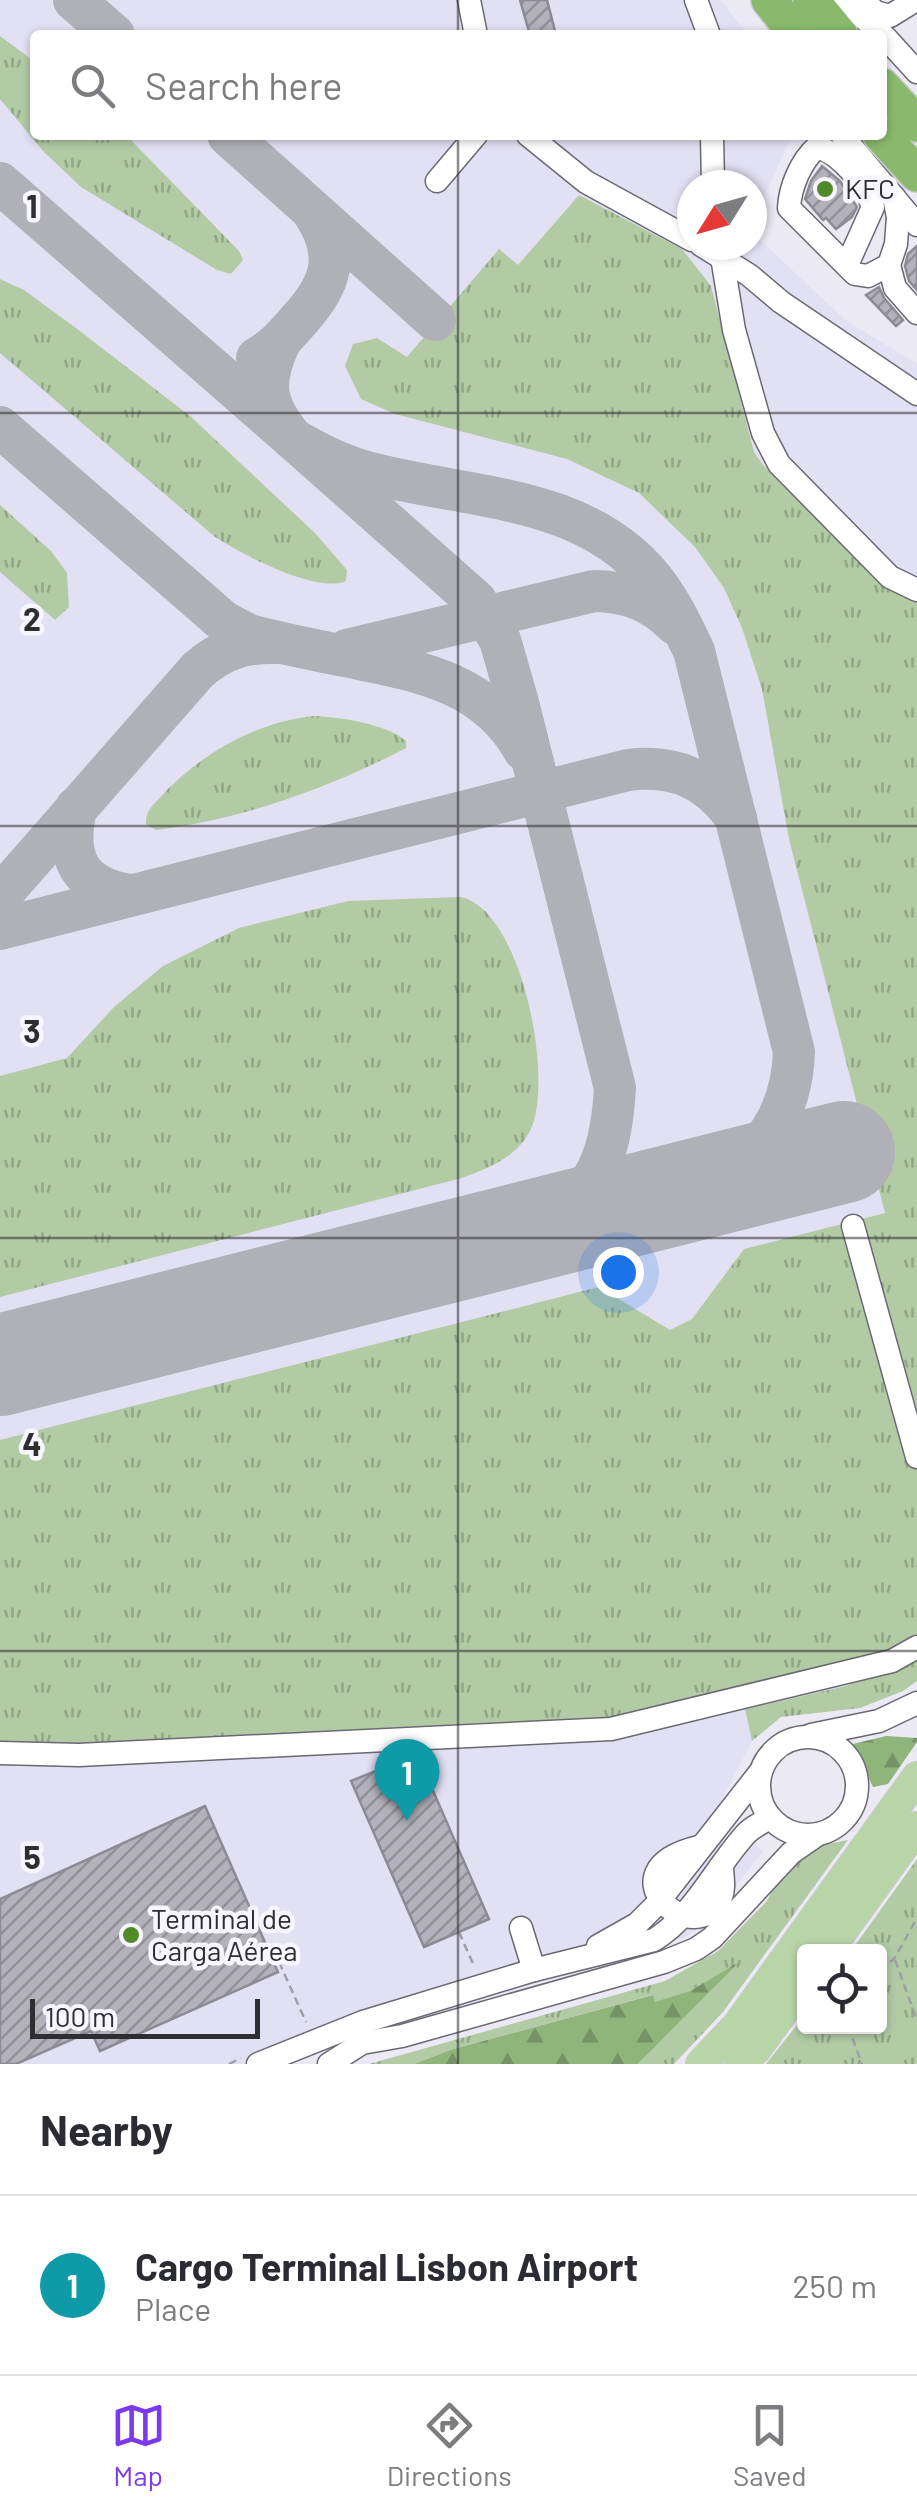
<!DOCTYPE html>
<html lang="en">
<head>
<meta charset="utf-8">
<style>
  :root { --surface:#fff; --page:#f7f7f7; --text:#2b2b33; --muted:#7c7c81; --line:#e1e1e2; --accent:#7c3aed }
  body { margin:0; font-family:Barlow,sans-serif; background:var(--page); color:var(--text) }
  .controls { position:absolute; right:30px; bottom:30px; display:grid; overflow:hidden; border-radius:10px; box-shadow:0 2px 8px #0004 }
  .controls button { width:90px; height:90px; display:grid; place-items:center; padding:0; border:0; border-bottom:2px solid var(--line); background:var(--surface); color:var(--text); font:50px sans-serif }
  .compass { position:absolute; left:677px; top:170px; width:90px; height:90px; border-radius:50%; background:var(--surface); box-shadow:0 2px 8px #0004; rotate:233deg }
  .scale { position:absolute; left:30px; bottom:25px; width:230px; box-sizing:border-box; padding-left:10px; border:5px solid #2e2e32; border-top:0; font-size:28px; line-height:35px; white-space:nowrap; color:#2e2e32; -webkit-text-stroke:8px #f7f6fe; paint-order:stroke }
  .you { position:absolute; left:618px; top:1272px; width:35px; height:35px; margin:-25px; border:8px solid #fff; border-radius:50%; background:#1a73e8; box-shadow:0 0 0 15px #1a73e833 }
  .badge { display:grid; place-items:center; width:65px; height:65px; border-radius:50%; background:var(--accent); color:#fff; font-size:32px; font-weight:700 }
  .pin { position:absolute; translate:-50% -82px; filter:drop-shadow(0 2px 5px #0008) }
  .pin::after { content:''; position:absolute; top:52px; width:35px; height:30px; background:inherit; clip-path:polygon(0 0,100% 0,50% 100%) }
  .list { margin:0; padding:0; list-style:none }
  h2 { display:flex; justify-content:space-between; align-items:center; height:130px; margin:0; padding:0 40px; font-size:42px }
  h2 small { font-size:32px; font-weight:400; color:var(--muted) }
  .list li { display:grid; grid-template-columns:65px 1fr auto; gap:30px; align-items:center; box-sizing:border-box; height:180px; padding:0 40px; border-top:2px solid var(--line) }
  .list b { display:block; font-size:38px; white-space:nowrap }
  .list p { margin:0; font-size:32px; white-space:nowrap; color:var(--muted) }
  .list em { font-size:32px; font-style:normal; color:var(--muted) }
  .icon { flex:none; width:55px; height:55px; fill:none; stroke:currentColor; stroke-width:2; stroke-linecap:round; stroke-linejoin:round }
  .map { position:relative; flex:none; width:917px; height:2064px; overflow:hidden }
  .search { position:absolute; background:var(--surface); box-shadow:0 2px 8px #0004; left:30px; right:30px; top:30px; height:110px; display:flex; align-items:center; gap:25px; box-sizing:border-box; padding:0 35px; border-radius:10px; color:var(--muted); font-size:38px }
  .sheet { height:310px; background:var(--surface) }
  nav { display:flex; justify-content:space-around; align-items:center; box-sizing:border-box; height:140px; border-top:2px solid var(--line); background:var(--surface); font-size:28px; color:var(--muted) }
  nav a { display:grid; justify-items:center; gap:5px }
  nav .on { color:var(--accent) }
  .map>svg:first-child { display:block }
  .built { fill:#e2e0f3 }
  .grass { fill:url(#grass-tufts) }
  .forest { fill:url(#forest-firs) }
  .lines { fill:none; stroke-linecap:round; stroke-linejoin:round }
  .taxiway { stroke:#b0b0b8; stroke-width:42 }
  .runway { stroke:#b0b0b8; stroke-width:102 }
  .building { fill:url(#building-hatch); stroke:#8c8b95; stroke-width:2.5 }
  .minor-casing { stroke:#6a6973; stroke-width:25 }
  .major-casing { stroke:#c9c9ca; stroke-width:32 }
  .highway-casing { stroke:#c9c9ca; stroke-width:38 }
  .path { stroke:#9f9ea6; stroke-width:2.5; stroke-dasharray:8 5; stroke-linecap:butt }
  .minor { stroke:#fff; stroke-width:22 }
  .major { stroke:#b8d5a7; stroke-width:30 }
  .highway { stroke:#88b96c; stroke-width:35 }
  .grid { fill:none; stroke:#2e2e32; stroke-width:2.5; stroke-opacity:0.55 }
  .poi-dot { fill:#518b29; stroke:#f7f6fe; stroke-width:4 }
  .labels { text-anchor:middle; stroke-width:9; stroke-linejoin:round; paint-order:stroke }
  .poi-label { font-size:28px; fill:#2e2e32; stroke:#f7f6fe; text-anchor:start }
  .grid-label { font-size:32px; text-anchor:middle; font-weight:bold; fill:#2e2e32; stroke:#f7f6fe; stroke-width:9; stroke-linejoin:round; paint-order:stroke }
</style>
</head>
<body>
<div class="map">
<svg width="917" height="2064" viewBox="0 0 917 2064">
  <defs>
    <pattern id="grass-tufts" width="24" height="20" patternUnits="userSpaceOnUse" patternTransform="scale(2.5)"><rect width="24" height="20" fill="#b2cba5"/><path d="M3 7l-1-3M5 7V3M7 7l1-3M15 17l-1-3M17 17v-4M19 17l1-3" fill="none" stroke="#91a587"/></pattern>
    <pattern id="forest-firs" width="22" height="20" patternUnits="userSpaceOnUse" patternTransform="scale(2.5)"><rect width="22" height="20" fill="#8fb47c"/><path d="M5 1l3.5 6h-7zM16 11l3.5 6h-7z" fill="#759366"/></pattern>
    <pattern id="building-hatch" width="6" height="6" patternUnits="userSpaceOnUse" patternTransform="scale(2.5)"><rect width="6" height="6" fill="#b2b1bc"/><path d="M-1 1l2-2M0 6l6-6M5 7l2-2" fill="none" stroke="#919099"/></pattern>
  </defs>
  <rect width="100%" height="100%" fill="#eae9f4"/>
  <!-- built -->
  <polygon class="built" points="0,0 721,0 748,35 35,35 35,135 792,135 752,224 752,185 692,185 692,245 752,245 752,232 845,320 917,364 917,1661 902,1670 846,1686 745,1709 752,1741 707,1828 741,1855 750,1841 763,1851 709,1921 686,1937 332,2045 288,2064 0,2064"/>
  <!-- grass -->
  <g class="grass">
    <polygon points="0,36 35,62 35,135 126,135 239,251 243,260 231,274 217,270 81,187 44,152 0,99"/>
    <polygon points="579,195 682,249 711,286 754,452 763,465 888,590 917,603 917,1635 881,1653 626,1716 45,1745 0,1742 0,1440 599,1287 670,1330 692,1319 744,1249 885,1213 789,839 762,689 742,628 724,588 695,547 639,493 567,459 395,414 361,399 345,366 353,344 377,338 407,357 499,249 518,265"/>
    <path d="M0,279L24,290L76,328L190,416L315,533L347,570L346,581C316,594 242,554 215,537L0,353Z"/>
    <polygon points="0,505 51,551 67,573 69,607 55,620 0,572"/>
    <path d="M314,716C339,717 387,724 406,741V748C329,788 243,819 156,830L146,824C145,809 157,802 166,791C206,751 257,722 314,716Z"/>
    <path d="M460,897C522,908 555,1082 530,1131C516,1158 488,1168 462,1178L0,1297V1076L67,1058L114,1007L163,966L239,928L348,901Z"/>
    <polygon points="917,1661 917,1681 903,1691 860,1708 781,1717 752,1741 745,1709 846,1686"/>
    <polygon points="848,1840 723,2012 674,2064 638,2064 735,1965 690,1991 654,2003 652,1995 450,2050 414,2064 369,2064 665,1981 718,1951 766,1902 782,1873 813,1847"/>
    <polygon points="917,1859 917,2064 766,2064 804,2016 804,2026 880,2026 880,1952 851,1951"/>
  </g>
  <!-- forest -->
  <g class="forest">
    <polygon points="886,1736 917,1738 917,1742 888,1784 873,1787 853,1744"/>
    <polygon points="739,1962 638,2064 414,2064 450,2050 653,1995 655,2002 690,1991"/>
  </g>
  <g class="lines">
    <!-- taxiway -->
    <g class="taxiway">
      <polyline points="74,0 114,35"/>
      <polyline points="228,135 435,320"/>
      <path d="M0,183L293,439C316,452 338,464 363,471C462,499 581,492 652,578C670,600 682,626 694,651L794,1052C792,1112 762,1160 706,1186"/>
      <path d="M280,342C261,383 264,404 293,439L476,601L500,640L517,699L615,1088C610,1168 591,1205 514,1236"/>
      <path d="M257,358C275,348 286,335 299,320C332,284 341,255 313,212"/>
      <path d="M0,427L224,622L249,635C284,644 319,651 355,658C423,672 487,684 524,750"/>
      <path d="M347,650L594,591C624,591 653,601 675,624"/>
      <path d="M76,808C65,858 78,887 131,895"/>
      <path d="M0,896L198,670C222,649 245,642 277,643"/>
      <path d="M0,929L628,770C676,764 709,780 736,818"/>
    </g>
    <!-- runway -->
    <polyline class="runway" points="0,1365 844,1152"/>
  </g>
  <!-- building -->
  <g class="building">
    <polygon points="520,0 547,0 556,35 530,35"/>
    <polygon points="822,166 840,181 857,207 852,217 836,229 826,218 823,220 805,199 811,181"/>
    <polygon points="917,246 917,290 909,281 905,266 908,254"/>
    <polygon points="879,287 884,298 903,320 896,326 866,295"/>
    <polygon points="417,1754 489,1919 424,1947 351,1781"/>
    <polygon points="205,1806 278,1972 100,2051 91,2031 16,2064 0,2064 0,1899"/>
  </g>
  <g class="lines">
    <!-- minor casing -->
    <g class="minor-casing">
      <g id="minor">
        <polyline points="469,0 476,35"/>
        <polyline points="696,0 709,35"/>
        <polyline points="843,0 885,37 917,72"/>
        <polyline points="864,0 875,12 890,16 916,0"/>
        <polyline points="528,135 586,182 692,240"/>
        <polyline points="712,135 713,185"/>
        <polyline points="842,135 917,225"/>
        <polyline points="437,181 476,135"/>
        <polyline points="894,197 898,217 896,244 889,265 895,288 917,313"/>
        <polyline points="701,245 749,275 781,302 917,394"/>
        <polyline points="720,245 734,330 763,433 779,464 890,577 917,590"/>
        <path d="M847,265L873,207C866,184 840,153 817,147C801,161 790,187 789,208L855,274L868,276L889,265"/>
        <polyline points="853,1226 917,1457"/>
        <polyline points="811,1735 879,1721 917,1703"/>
        <circle cx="808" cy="1786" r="49"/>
        <polyline points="0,1753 79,1755 611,1729 892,1661 917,1647"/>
        <path d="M699,1847C597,1871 699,1955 721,1897C725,1888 722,1876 722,1866"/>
        <polyline points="521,1928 534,1970"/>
        <polyline points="598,1946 637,1924 656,1905 761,1771"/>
        <path d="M258,2064L363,2022L534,1970L654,1940C693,1916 714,1870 744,1836C750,1828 761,1823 770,1818"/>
        <polyline points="329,2064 362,2043 402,2036 664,1962 696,1949 712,1938 791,1853 817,1835"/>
      </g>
    </g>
    <!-- major casing -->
    <g class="major-casing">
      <g id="major">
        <polyline points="827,1952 917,1827"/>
        <polyline points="701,2064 737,2026 917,1777"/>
        <polyline points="740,2064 756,2049 804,1983"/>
      </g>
    </g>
    <!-- highway casing -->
    <g class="highway-casing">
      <g id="highway">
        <polyline points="769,0 797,35"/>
        <polyline points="811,0 840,35"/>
        <polyline points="882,86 917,124"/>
        <polyline points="881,135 917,174"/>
      </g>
    </g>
    <!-- path -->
    <g class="path">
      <polyline points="459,1932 474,1966"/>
      <polyline points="895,1960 917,2020"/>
      <polyline points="279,1962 306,2022"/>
      <polyline points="880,1970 894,1959 917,1918"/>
      <polyline points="848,2026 862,2064"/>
      <polyline points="229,2064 241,2058"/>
    </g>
    <!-- minor -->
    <use href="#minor" class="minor"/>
    <!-- major -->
    <use href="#major" class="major"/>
    <!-- highway -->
    <use href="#highway" class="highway"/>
  </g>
  <!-- grid -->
  <path class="grid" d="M458,0V35M458,135V2064M0,413H917M0,826H917M0,1238H917M0,1651H917"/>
  <!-- markers -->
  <g class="poi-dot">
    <circle cx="825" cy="189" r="10"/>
    <circle cx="131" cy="1935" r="10"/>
  </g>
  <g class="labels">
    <!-- poi labels -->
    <g class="poi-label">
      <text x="845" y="199">KFC</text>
      <text x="151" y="1929">Terminal de<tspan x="151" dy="32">Carga Aérea</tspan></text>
    </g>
  </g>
  <g class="grid-label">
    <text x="32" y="218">1</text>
    <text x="32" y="631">2</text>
    <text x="32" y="1043">3</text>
    <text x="32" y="1456">4</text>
    <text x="32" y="1869">5</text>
  </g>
</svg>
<div class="controls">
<button><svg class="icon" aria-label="locate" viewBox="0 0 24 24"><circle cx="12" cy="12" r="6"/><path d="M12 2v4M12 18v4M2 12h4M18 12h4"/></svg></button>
</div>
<svg class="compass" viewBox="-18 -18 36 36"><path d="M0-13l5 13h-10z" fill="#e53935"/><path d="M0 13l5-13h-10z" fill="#7c7c81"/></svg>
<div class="scale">100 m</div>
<div class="you"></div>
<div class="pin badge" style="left:407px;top:1821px;background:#0f9aa8">1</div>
<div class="search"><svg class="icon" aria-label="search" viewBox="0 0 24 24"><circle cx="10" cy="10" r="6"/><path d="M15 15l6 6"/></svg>Search here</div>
</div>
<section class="sheet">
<h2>Nearby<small></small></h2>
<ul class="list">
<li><span class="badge" style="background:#0f9aa8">1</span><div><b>Cargo Terminal Lisbon Airport</b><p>Place</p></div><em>250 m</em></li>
</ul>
</section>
<nav>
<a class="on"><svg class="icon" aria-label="map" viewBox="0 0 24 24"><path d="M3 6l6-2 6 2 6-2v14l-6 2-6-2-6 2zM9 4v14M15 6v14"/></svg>Map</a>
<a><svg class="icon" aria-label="directions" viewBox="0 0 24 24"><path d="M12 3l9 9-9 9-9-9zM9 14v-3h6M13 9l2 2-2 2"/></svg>Directions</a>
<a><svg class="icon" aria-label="saved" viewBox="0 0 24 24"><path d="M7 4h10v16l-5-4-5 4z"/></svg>Saved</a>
</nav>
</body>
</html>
